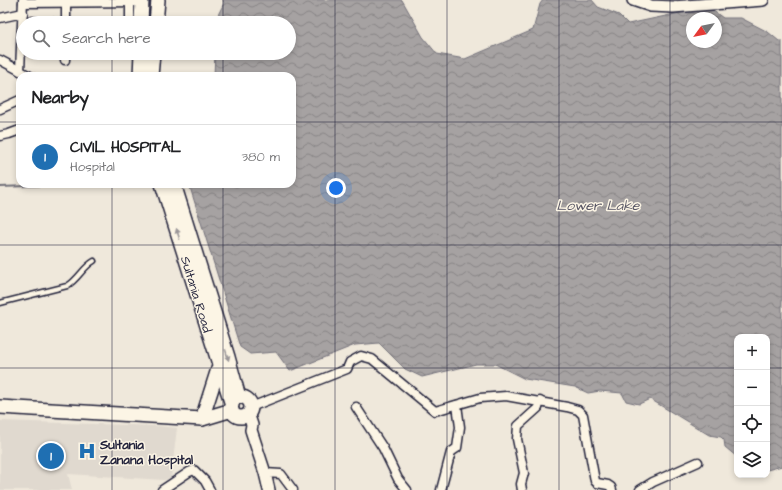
<!DOCTYPE html>
<html lang="en">
<head>
<meta charset="utf-8">
<style>
  :root { --surface:#fff; --page:#f6f6f6; --text:#202124; --muted:#757577; --line:#e0e0e0; --accent:#1f6fb2 }
  body { margin:0; font-family:"Architects Daughter",sans-serif; background:var(--page); color:var(--text) }
  .controls { position:absolute; right:12px; bottom:12px; display:grid; overflow:hidden; border-radius:8px; box-shadow:0 2px 6px #0003 }
  .controls button { width:36px; height:36px; display:grid; place-items:center; padding:0; border:0; border-bottom:1px solid var(--line); background:var(--surface); color:var(--text); font:20px sans-serif }
  .compass { position:absolute; left:686px; top:12px; width:36px; height:36px; border-radius:50%; background:var(--surface); box-shadow:0 2px 6px #0003; rotate:237deg }
  .you { position:absolute; left:336px; top:188px; width:14px; height:14px; margin:-10px; border:3px solid #fff; border-radius:50%; background:#1a73e8; box-shadow:0 0 0 6px #1a73e833 }
  .badge { display:grid; place-items:center; width:26px; height:26px; border-radius:50%; background:var(--accent); color:#fff; font-size:13px; font-weight:700 }
  .pin { position:absolute; translate:-50% -50%; border:2px solid #fff; box-shadow:0 1px 4px #0006 }
  .list { margin:0; padding:0; list-style:none }
  h2 { display:flex; justify-content:space-between; align-items:center; height:52px; margin:0; padding:0 16px; font-size:17px }
  h2 small { font-size:13px; font-weight:400; color:var(--muted) }
  .list li { display:grid; grid-template-columns:26px 1fr auto; gap:12px; align-items:center; box-sizing:border-box; height:64px; padding:0 16px; border-top:1px solid var(--line) }
  .list b { display:block; font-size:15px; white-space:nowrap }
  .list p { margin:0; font-size:13px; white-space:nowrap; color:var(--muted) }
  .list em { font-size:13px; font-style:normal; color:var(--muted) }
  .icon { flex:none; width:22px; height:22px; fill:none; stroke:currentColor; stroke-width:2; stroke-linecap:round; stroke-linejoin:round }
  .map { position:relative; flex:none; width:782px; height:490px; overflow:hidden }
  .search { position:absolute; background:var(--surface); box-shadow:0 2px 6px #0003; left:16px; top:16px; width:280px; height:44px; display:flex; align-items:center; gap:10px; box-sizing:border-box; padding:0 14px; border-radius:22px; color:var(--muted); font-size:15px }
  .panel { position:absolute; background:var(--surface); box-shadow:0 2px 6px #0003; left:16px; top:72px; width:280px; height:116px; border-radius:12px }
  .map>svg:first-child { display:block }
  .built { fill:#e0d9cf }
  .water { fill:url(#water-waves); stroke:#716f79; fill-rule:evenodd }
  .lines { fill:none; stroke-linecap:round; stroke-linejoin:round }
  .stream { stroke:#716f79; stroke-width:2 }
  .lane-casing { stroke:#22223b; stroke-width:7 }
  .street-casing { stroke:#22223b; stroke-width:11 }
  .secondary-casing { stroke:#22223b; stroke-width:14 }
  .primary-casing { stroke:#22223b; stroke-width:16 }
  .lane { stroke:#fcf5e5; stroke-width:4 }
  .street { stroke:#fcf5e5; stroke-width:8 }
  .secondary { stroke:#fcf5e5; stroke-width:11 }
  .primary { stroke:#fcf5e5; stroke-width:13 }
  .oneway { fill:#9a9698 }
  .grid { fill:none; stroke:#22223b; stroke-width:1; stroke-opacity:0.55 }
  .labels { text-anchor:middle; stroke-width:3; stroke-linejoin:round; paint-order:stroke }
  .street-label { font-size:13px; fill:#22223b; stroke:#fcf5e5 }
  .poi-label { font-size:13px; font-weight:bold; fill:#22223b; stroke:#fcf5e5; text-anchor:start }
  .water-label { font-size:14px; font-style:italic; fill:#575564; stroke:#fcf5e5 }
</style>
</head>
<body>
<div class="map">
<svg width="782" height="490" viewBox="0 0 782 490">
  <defs>
    <pattern id="water-waves" width="16" height="10" patternUnits="userSpaceOnUse"><rect width="16" height="10" fill="#a6a2a2"/><path d="M0 5q4-4 8 0t8 0" fill="none" stroke="#878485"/></pattern>
  </defs>
  <rect width="100%" height="100%" fill="#efe8db"/>
  <filter id="ink" filterUnits="userSpaceOnUse"><feTurbulence type="fractalNoise" baseFrequency=".025" numOctaves="2"/><feDisplacementMap in="SourceGraphic" scale="8" xChannelSelector="R" yChannelSelector="G"/><feConvolveMatrix kernelMatrix="1 2 1 2 8 2 1 2 1" color-interpolation-filters="sRGB"/></filter>
  <g filter="url(#ink)">
    <!-- built -->
    <polygon class="built" points="0,421 159,426 177,428 171,478 164,480 68,474 72,490 0,490"/>
    <!-- water -->
    <path class="water" d="M223,0H402L423,37L437,54L465,59L533,30L540,4L543,0H592L598,7L619,15L628,24L708,7L723,18H741L768,32L779,41H782V466L767,470V337H737V457L725,447L724,440L721,437L709,435L650,399L639,404L626,401L622,393L600,391L588,393L575,387L525,379L495,364H476L422,377L405,369L379,343L355,345L290,371L276,352L250,354L240,347L189,184H292V76H214L215,53H289V23H216V19L224,3ZM692,18H716V42H692Z"/>
    <g class="lines">
      <!-- stream -->
      <polyline class="stream" points="0,187 84,184"/>
      <!-- lane casing -->
      <g class="lane-casing">
        <path id="lane" d="M0,303L67,286C78,280 83,267 94,261"/>
      </g>
      <!-- street casing -->
      <g class="street-casing">
        <g id="street">
          <polyline points="23,3 142,2"/>
          <polyline points="0,18 23,13"/>
          <polyline points="23,21 52,22 52,23"/>
          <polyline points="66,23 66,0"/>
          <polyline points="130,23 130,0"/>
          <polyline points="0,60 30,76"/>
          <polyline points="65,60 65,53"/>
          <polyline points="20,71 23,0"/>
          <polyline points="0,109 20,100"/>
          <polyline points="0,136 9,134 20,130"/>
          <polyline points="251,407 347,369 350,362 361,356 372,359 435,411 480,398 506,396 567,407 578,410 583,415 595,481 597,483 608,485 611,487 612,490"/>
          <polyline points="356,407 383,448 398,479 407,490"/>
          <polyline points="265,473 281,474 293,490"/>
          <polyline points="162,490 189,472 194,470 205,481 210,490"/>
          <polyline points="441,490 451,452 457,448 460,427 457,405"/>
          <polyline points="522,490 521,484 524,473 517,439 518,426 538,408 540,401"/>
          <polyline points="640,490 653,482 698,462"/>
        </g>
      </g>
      <!-- secondary casing -->
      <g class="secondary-casing">
        <g id="secondary">
          <polyline points="633,0 651,6 673,7 763,0"/>
          <polyline points="248,413 252,425 251,430 265,473 269,490"/>
        </g>
      </g>
      <!-- primary casing -->
      <g class="primary-casing">
        <g id="primary">
          <polyline points="141,23 142,0"/>
          <polyline points="156,23 158,0"/>
          <polyline points="140,76 141,53"/>
          <polyline points="151,76 153,53"/>
          <polyline points="162,184 232,405"/>
          <polyline points="174,184 228,357 239,397"/>
          <circle cx="241" cy="407" r="10"/>
          <polyline points="0,407 202,419 232,410"/>
          <polyline points="202,419 219,366"/>
        </g>
      </g>
      <!-- lane -->
      <use href="#lane" class="lane"/>
      <!-- street -->
      <use href="#street" class="street"/>
      <!-- secondary -->
      <use href="#secondary" class="secondary"/>
      <!-- primary -->
      <use href="#primary" class="primary"/>
    </g>
    <!-- one-way arrows -->
    <defs><path id="oneway-solid" d="M-6-.8H1V-3.2L6.5 0L1 3.2V.8H-6Z"/></defs>
    <g class="oneway">
      <use href="#oneway-solid" transform="translate(178 234) rotate(-107)"/>
      <use href="#oneway-solid" transform="translate(227 355) rotate(73)"/>
    </g>
  </g>
  <!-- grid -->
  <path class="grid" d="M112,0V23M223,0V23M335,0V490M447,0V490M559,0V490M670,0V490M112,53V76M223,53V76M0,122H20M292,122H782M112,184V490M223,184V490M0,245H782M0,368H737M767,368H782"/>
  <!-- icons -->
  <defs>
    <g id="hospital-bare" transform="scale(1.38)"><path d="M-5-5h3v3.5h4V-5h3V5h-3V1.5h-4V5h-3Z" fill="#1f6fb2" stroke="#fcf5e5" stroke-width="2.5" paint-order="stroke"/></g>
  </defs>
  <g fill-rule="evenodd">
    <use href="#hospital-bare" x="87" y="451"/>
  </g>
  <g class="labels">
    <!-- street labels -->
    <g class="street-label">
      <text transform="translate(197 294) rotate(73)" y="5">Sultania Road</text>
    </g>
    <!-- poi labels -->
    <g class="poi-label">
      <text x="100" y="449">Sultania<tspan x="100" dy="15">Zanana Hospital</tspan></text>
    </g>
    <!-- water labels -->
    <g class="water-label">
      <text x="598" y="210">Lower Lake</text>
    </g>
  </g>
</svg>
<div class="controls">
<button>+</button>
<button>−</button>
<button><svg class="icon" aria-label="locate" viewBox="0 0 24 24"><circle cx="12" cy="12" r="6"/><path d="M12 2v4M12 18v4M2 12h4M18 12h4"/></svg></button>
<button><svg class="icon" aria-label="layers" viewBox="0 0 24 24"><path d="M12 4l9 5-9 5-9-5zM3 14l9 5 9-5"/></svg></button>
</div>
<svg class="compass" viewBox="-18 -18 36 36"><path d="M0-13l5 13h-10z" fill="#e53935"/><path d="M0 13l5-13h-10z" fill="#757577"/></svg>
<div class="you"></div>
<div class="pin badge" style="left:51px;top:456px">1</div>
<div class="search"><svg class="icon" aria-label="search" viewBox="0 0 24 24"><circle cx="10" cy="10" r="6"/><path d="M15 15l6 6"/></svg>Search here</div>
<section class="panel">
<h2>Nearby<small></small></h2>
<ul class="list">
<li><span class="badge">1</span><div><b>CIVIL HOSPITAL</b><p>Hospital</p></div><em>380 m</em></li>
</ul>
</section>
</div>
</body>
</html>
